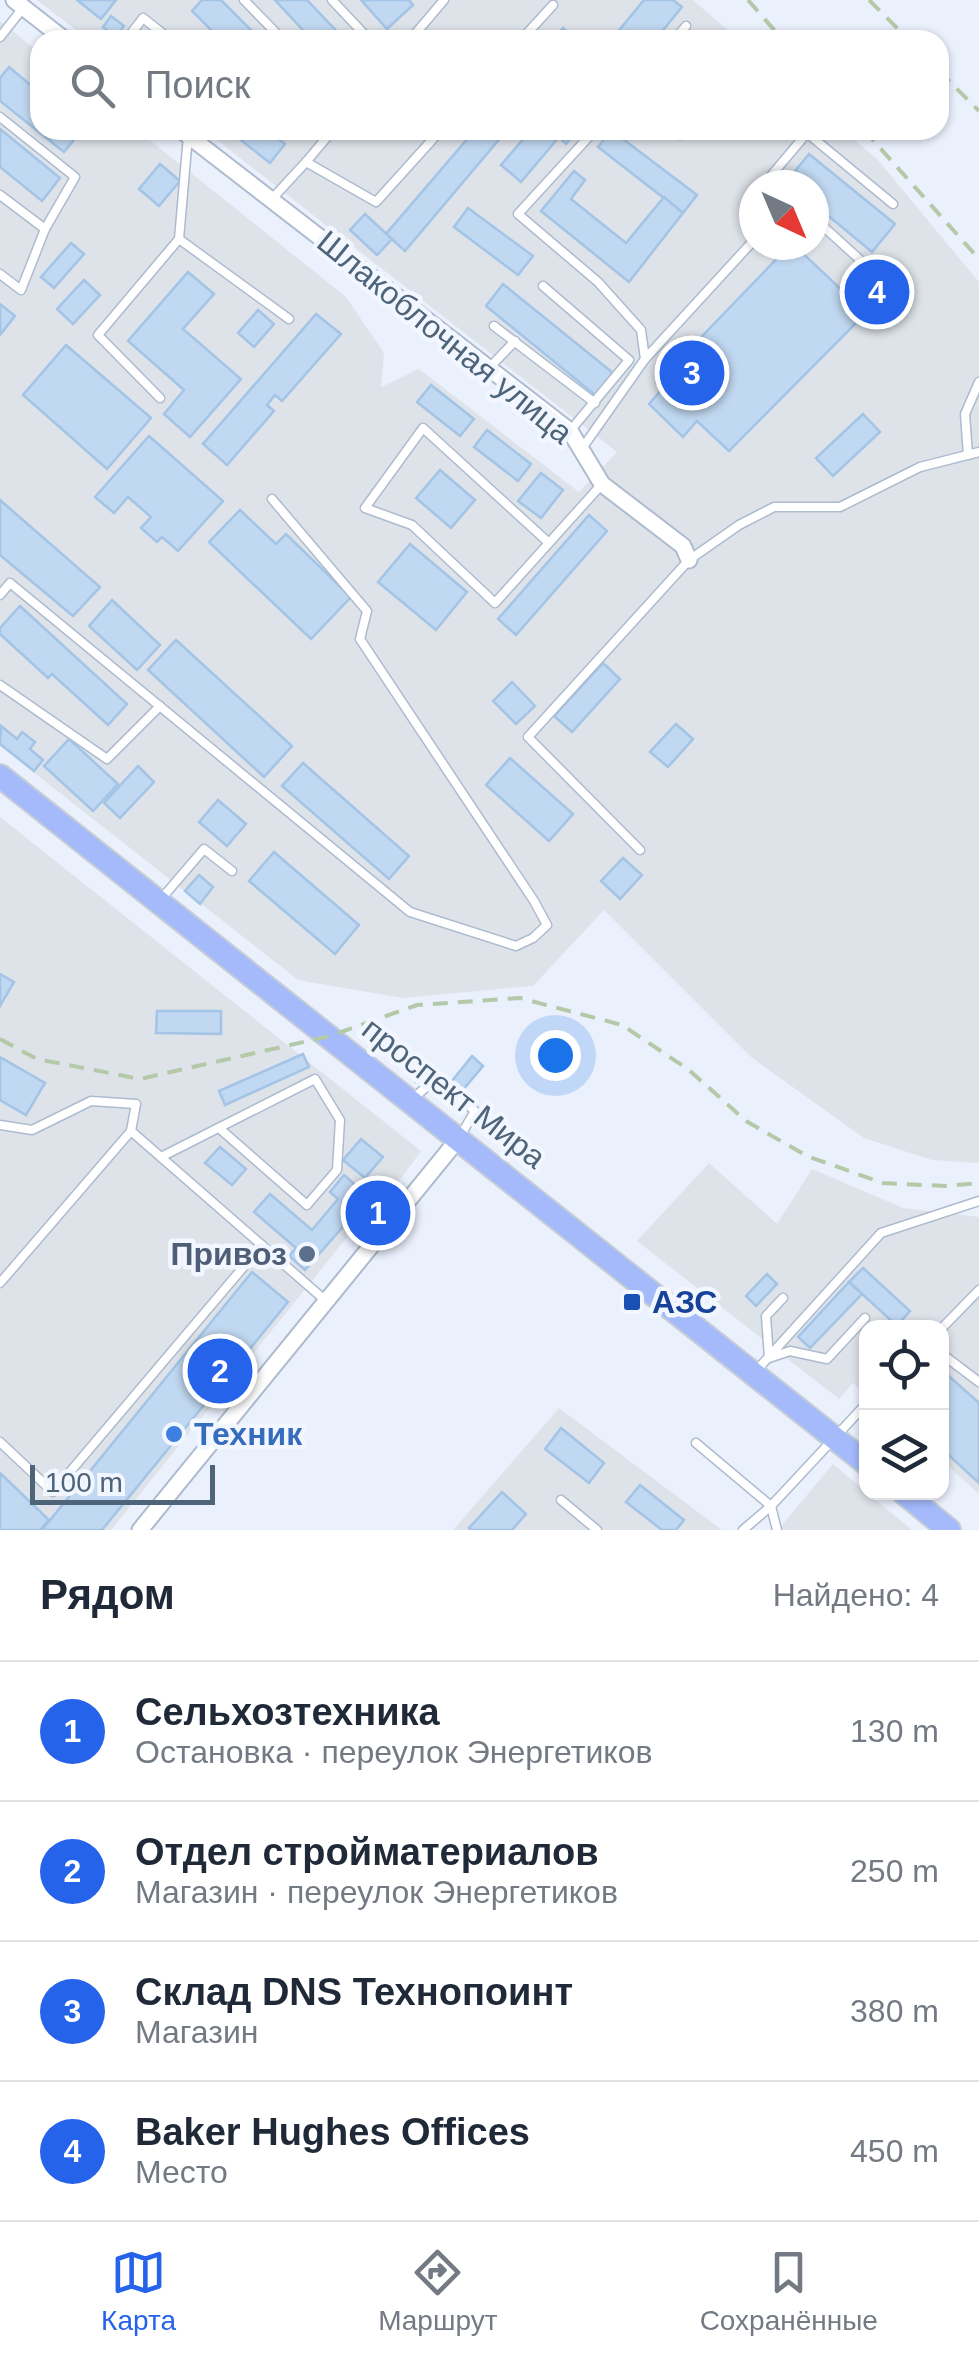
<!DOCTYPE html>
<html lang="ru">
<head>
<meta charset="utf-8">
<style>
  :root { --surface:#fff; --page:#f6f6f7; --text:#1f2937; --muted:#747a83; --line:#e0e1e3; --accent:#2563eb }
  body { margin:0; font-family:Helvetica,sans-serif; background:var(--page); color:var(--text) }
  .controls { position:absolute; right:30px; bottom:30px; display:grid; overflow:hidden; border-radius:20px; box-shadow:0 2px 8px #0004 }
  .controls button { width:90px; height:90px; display:grid; place-items:center; padding:0; border:0; border-bottom:2px solid var(--line); background:var(--surface); color:var(--text); font:50px sans-serif }
  .compass { position:absolute; left:739px; top:170px; width:90px; height:90px; border-radius:50%; background:var(--surface); box-shadow:0 2px 8px #0004; rotate:136deg }
  .scale { position:absolute; left:30px; bottom:25px; width:185px; box-sizing:border-box; padding-left:10px; border:5px solid #4d6479; border-top:0; font-size:28px; line-height:35px; white-space:nowrap; color:#4d6479; -webkit-text-stroke:8px #f2f6ff; paint-order:stroke }
  .you { position:absolute; left:555px; top:1055px; width:35px; height:35px; margin:-25px; border:8px solid #fff; border-radius:50%; background:#1a73e8; box-shadow:0 0 0 15px #1a73e833 }
  .badge { display:grid; place-items:center; width:65px; height:65px; border-radius:50%; background:var(--accent); color:#fff; font-size:32px; font-weight:700 }
  .pin { position:absolute; translate:-50% -50%; border:5px solid #fff; box-shadow:0 2px 10px #0006 }
  .list { margin:0; padding:0; list-style:none }
  h2 { display:flex; justify-content:space-between; align-items:center; height:130px; margin:0; padding:0 40px; font-size:42px }
  h2 small { font-size:32px; font-weight:400; color:var(--muted) }
  .list li { display:grid; grid-template-columns:65px 1fr auto; gap:30px; align-items:center; box-sizing:border-box; height:140px; padding:0 40px; border-top:2px solid var(--line) }
  .list b { display:block; font-size:38px; white-space:nowrap }
  .list p { margin:0; font-size:32px; white-space:nowrap; color:var(--muted) }
  .list em { font-size:32px; font-style:normal; color:var(--muted) }
  .icon { flex:none; width:55px; height:55px; fill:none; stroke:currentColor; stroke-width:2; stroke-linecap:round; stroke-linejoin:round }
  .map { position:relative; flex:none; width:979px; height:1530px; overflow:hidden }
  .search { position:absolute; background:var(--surface); box-shadow:0 2px 8px #0004; left:30px; right:30px; top:30px; height:110px; display:flex; align-items:center; gap:25px; box-sizing:border-box; padding:0 35px; border-radius:30px; color:var(--muted); font-size:38px }
  .sheet { height:690px; background:var(--surface) }
  nav { display:flex; justify-content:space-around; align-items:center; box-sizing:border-box; height:140px; border-top:2px solid var(--line); background:var(--surface); font-size:28px; color:var(--muted) }
  nav a { display:grid; justify-items:center; gap:5px }
  nav .on { color:var(--accent) }
  .map>svg:first-child { display:block }
  .industrial { fill:#dee3ea; fill-rule:evenodd }
  .building { fill:#c0d8f1; stroke:#a3c4e6; stroke-width:2.5 }
  .lines { fill:none; stroke-linecap:round; stroke-linejoin:round }
  .service-casing { stroke:#adbbce; stroke-width:11 }
  .minor-casing { stroke:#adbbce; stroke-width:19 }
  .primary-casing { stroke:#c6cdd4; stroke-width:26 }
  .path { stroke:#a5bed9; stroke-width:2.5; stroke-dasharray:2.5 8; stroke-linecap:butt }
  .service { stroke:#fff; stroke-width:8 }
  .minor { stroke:#fff; stroke-width:15 }
  .primary { stroke:#a4bafb; stroke-width:22 }
  .rail { stroke:#b3c9a8; stroke-width:4; stroke-dasharray:15 10; stroke-linecap:butt }
  .service-dot { fill:#5c6f8a; stroke:#f2f6ff; stroke-width:4 }
  .transit-dot { fill:#1a4fb4; stroke:#f2f6ff; stroke-width:4 }
  .shop-dot { fill:#3f7fe0; stroke:#f2f6ff; stroke-width:4 }
  .labels { text-anchor:middle; stroke-width:9; stroke-linejoin:round; paint-order:stroke }
  .street-label { font-size:32px; fill:#4d6479; stroke:#f2f6ff }
  .service-label { font-size:32px; font-weight:bold; fill:#4e5e75; stroke:#f2f6ff; text-anchor:end }
  .transit-label { font-size:32px; font-weight:bold; fill:#164399; stroke:#f2f6ff; text-anchor:start }
  .shop-label { font-size:32px; font-weight:bold; fill:#366cbe; stroke:#f2f6ff; text-anchor:start }
</style>
</head>
<body>
<div class="map">
<svg width="979" height="1530" viewBox="0 0 979 1530">
  <rect width="100%" height="100%" fill="#ebf0fd"/>
  <!-- industrial -->
  <g class="industrial">
    <polygon points="37,0 693,0 739,40 89,40"/>
    <path d="M0,21L40,53V130H137L346,297L384,353L381,387L419,369L579,492L617,452L204,130H843L877,159L979,282V1163L932,1160L864,1138L751,1057L604,910L533,986L402,998L298,980L0,746ZM754,185H814V245H754Z"/>
    <polygon points="0,817 421,1151 394,1188 377,1200 111,1530 0,1530"/>
    <polygon points="709,1163 777,1224 812,1169 903,1208 979,1217 979,1494 942,1461 942,1328 866,1328 866,1395 853,1383 839,1399 637,1241"/>
    <polygon points="559,1408 722,1530 453,1530"/>
    <polygon points="833,1464 866,1492 912,1530 778,1530"/>
  </g>
  <!-- building -->
  <g class="building">
    <polygon points="77,0 116,0 101,19"/>
    <polygon points="202,0 221,0 261,40 221,40 192,11"/>
    <polygon points="275,0 307,0 345,40 312,40"/>
    <polygon points="361,0 409,0 413,5 387,29"/>
    <polygon points="644,0 673,0 682,7 655,40 611,40"/>
    <polygon points="111,16 124,26 116,37 103,27"/>
    <polygon points="563,28 576,40 552,40"/>
    <polygon points="9,67 40,93 40,130 82,130 64,152 0,101 0,78"/>
    <polygon points="0,129 60,178 42,201 0,167"/>
    <polygon points="228,130 267,130 285,144 270,163"/>
    <polygon points="475,130 507,130 405,251 386,234"/>
    <polygon points="531,130 578,130 566,144 559,137 521,182 501,165"/>
    <polygon points="611,130 697,195 683,213 598,147"/>
    <polygon points="809,154 895,224 872,252 814,204 814,185 790,185 786,182"/>
    <polygon points="160,164 180,181 159,206 139,189"/>
    <polygon points="574,171 585,180 571,199 626,243 664,197 683,213 629,282 541,211"/>
    <polygon points="468,208 533,256 518,275 454,227"/>
    <polygon points="365,214 392,239 377,255 350,230"/>
    <polygon points="71,243 84,254 54,288 41,277"/>
    <polygon points="790,245 794,245 866,313 729,451 697,421 683,437 649,404 663,388 657,383"/>
    <polygon points="887,270 897,279 866,313 856,304"/>
    <polygon points="188,272 214,294 183,329 241,379 190,437 164,414 184,390 128,341"/>
    <polygon points="84,280 100,295 73,324 57,309"/>
    <polygon points="503,284 613,373 595,395 486,306"/>
    <polygon points="0,304 15,316 0,335"/>
    <polygon points="258,310 274,324 254,347 238,333"/>
    <polygon points="316,314 341,334 282,401 275,395 267,405 274,411 227,465 203,444"/>
    <polygon points="66,345 151,418 107,469 23,395"/>
    <polygon points="431,385 474,419 460,436 417,402"/>
    <polygon points="863,414 880,432 833,476 816,458"/>
    <polygon points="487,430 531,464 518,481 474,447"/>
    <polygon points="149,436 223,501 178,551 162,537 157,542 141,528 151,517 128,497 114,513 95,497"/>
    <polygon points="440,470 475,500 451,528 416,498"/>
    <polygon points="541,473 563,490 541,518 518,501"/>
    <polygon points="0,500 100,587 73,616 0,555"/>
    <polygon points="240,510 276,544 286,534 351,597 311,639 209,542"/>
    <polygon points="589,515 607,531 516,635 498,619"/>
    <polygon points="410,544 467,592 436,630 378,582"/>
    <polygon points="112,600 160,645 137,670 89,626"/>
    <polygon points="20,606 127,704 108,725 52,674 48,678 0,634 0,628"/>
    <polygon points="176,640 292,746 264,777 148,670"/>
    <polygon points="603,663 620,679 572,732 554,716"/>
    <polygon points="512,682 535,706 516,724 493,701"/>
    <polygon points="676,724 693,739 668,767 650,752"/>
    <polygon points="1,726 17,739 22,732 35,742 30,749 43,760 34,771 0,744"/>
    <polygon points="69,739 118,784 93,811 44,766"/>
    <polygon points="510,758 573,814 549,841 486,785"/>
    <polygon points="303,763 409,856 389,879 282,786"/>
    <polygon points="138,766 154,782 120,818 104,803"/>
    <polygon points="218,800 246,824 227,846 199,822"/>
    <polygon points="274,852 359,925 335,954 249,881"/>
    <polygon points="623,858 642,875 620,899 601,881"/>
    <polygon points="199,875 213,887 200,904 185,891"/>
    <polygon points="0,974 14,982 0,1006"/>
    <polygon points="157,1011 221,1011 221,1034 156,1033"/>
    <polygon points="303,1054 309,1067 225,1105 219,1091"/>
    <polygon points="472,1056 483,1066 462,1091 451,1082"/>
    <polygon points="0,1057 45,1083 26,1115 0,1100"/>
    <polygon points="361,1139 383,1157 365,1178 343,1160"/>
    <polygon points="220,1147 246,1169 232,1185 205,1163"/>
    <polygon points="344,1175 369,1197 305,1270 289,1256 296,1248 254,1212 270,1194 312,1230 338,1199 330,1192"/>
    <polygon points="863,1268 910,1311 897,1326 849,1282"/>
    <polygon points="252,1272 288,1302 102,1530 42,1530"/>
    <polygon points="767,1274 777,1284 756,1306 746,1296"/>
    <polygon points="849,1282 862,1294 810,1348 798,1337"/>
    <polygon points="942,1370 979,1403 979,1483 942,1449"/>
    <polygon points="561,1428 604,1463 589,1483 545,1449"/>
    <polygon points="0,1473 49,1520 40,1530 0,1530"/>
    <polygon points="640,1485 684,1520 676,1530 662,1530 626,1502"/>
    <polygon points="502,1492 526,1514 512,1530 471,1530 469,1528"/>
  </g>
  <g class="lines">
    <!-- service casing -->
    <g class="service-casing">
      <g id="service">
        <polyline points="244,0 283,40"/>
        <polyline points="332,0 365,35"/>
        <polyline points="0,37 23,8"/>
        <polyline points="126,40 143,18 171,40"/>
        <polyline points="410,40 444,0"/>
        <polyline points="521,40 553,5"/>
        <polyline points="674,40 686,26"/>
        <polyline points="0,117 75,177 45,229 21,290 0,274"/>
        <polyline points="286,130 289,133"/>
        <polyline points="595,130 518,214 598,282 641,330 645,359"/>
        <polyline points="680,135 685,130"/>
        <polyline points="306,162 333,130"/>
        <polyline points="778,185 770,177 807,133 893,204"/>
        <polyline points="0,195 45,229"/>
        <polyline points="271,200 306,162 376,202 441,130"/>
        <polyline points="814,218 869,268"/>
        <polyline points="179,239 289,319"/>
        <polyline points="543,286 629,360 570,431"/>
        <polyline points="494,326 595,403"/>
        <polyline points="490,367 515,341"/>
        <polyline points="160,398 98,335 179,239 188,136"/>
        <polyline points="583,447 645,359 754,240"/>
        <polyline points="968,455 965,414 979,382"/>
        <polyline points="549,543 423,428 365,508 412,525 495,603 602,484"/>
        <polyline points="0,595 10,583 410,912 516,946 533,938 547,925 534,901 360,639 367,611 272,499"/>
        <polyline points="0,685 107,759 160,706"/>
        <polyline points="640,850 528,737 689,560 739,525 774,507 840,507 920,467 979,452"/>
        <polyline points="162,898 204,849 232,871"/>
        <polyline points="411,1100 437,1078 475,1111 459,1138"/>
        <polyline points="0,1125 32,1130 91,1101 136,1104 131,1131 0,1283"/>
        <polyline points="131,1131 326,1301"/>
        <polyline points="161,1157 315,1079 340,1120 337,1170 307,1205 219,1128"/>
        <polyline points="783,1298 766,1316 769,1358 790,1351 827,1359 865,1318"/>
        <polyline points="942,1328 979,1290"/>
        <polyline points="942,1354 979,1382"/>
        <polyline points="755,1372 881,1233 979,1201"/>
        <polyline points="0,1442 53,1492 262,1245"/>
        <polyline points="696,1443 771,1506 777,1530"/>
        <polyline points="561,1500 597,1530"/>
        <polyline points="743,1530 771,1506 866,1404"/>
      </g>
    </g>
    <!-- minor casing -->
    <g class="minor-casing">
      <g id="minor">
        <polyline points="14,0 65,40"/>
        <polyline points="181,130 570,431 602,484 683,546 689,560"/>
        <polyline points="140,1530 459,1138"/>
      </g>
    </g>
    <!-- primary casing -->
    <g class="primary-casing">
      <g id="primary">
        <polyline points="0,776 866,1463"/>
        <polyline points="903,1492 949,1530"/>
      </g>
    </g>
    <!-- path -->
    <polyline class="path" points="407,1074 417,1083"/>
    <!-- service -->
    <use href="#service" class="service"/>
    <!-- minor -->
    <use href="#minor" class="minor"/>
    <!-- primary -->
    <use href="#primary" class="primary"/>
    <!-- rail -->
    <g class="rail">
      <polyline points="748,0 783,40"/>
      <polyline points="869,0 909,40"/>
      <polyline points="939,71 979,111"/>
      <polyline points="864,130 979,259"/>
      <polyline points="0,1039 37,1059 140,1079 330,1036 417,1005 520,998 622,1025 689,1070 746,1121 807,1156 883,1183 945,1186 979,1183"/>
    </g>
  </g>
  <!-- markers -->
  <circle class="service-dot" cx="307" cy="1254" r="10"/>
  <rect class="transit-dot" x="622" y="1292" width="20" height="20" rx="5"/>
  <circle class="shop-dot" cx="174" cy="1434" r="10"/>
  <g class="labels">
    <!-- street labels -->
    <g class="street-label">
      <text transform="translate(445 337) rotate(39)" y="11">Шлакоблочная улица</text>
      <text transform="translate(454 1093) rotate(38)" y="11">проспект Мира</text>
    </g>
    <!-- service labels -->
    <g class="service-label">
      <text x="287" y="1265">Привоз</text>
    </g>
    <!-- transit labels -->
    <g class="transit-label">
      <text x="652" y="1313">АЗС</text>
    </g>
    <!-- shop labels -->
    <g class="shop-label">
      <text x="194" y="1445">Техник</text>
    </g>
  </g>
</svg>
<div class="controls">
<button><svg class="icon" aria-label="locate" viewBox="0 0 24 24"><circle cx="12" cy="12" r="6"/><path d="M12 2v4M12 18v4M2 12h4M18 12h4"/></svg></button>
<button><svg class="icon" aria-label="layers" viewBox="0 0 24 24"><path d="M12 4l9 5-9 5-9-5zM3 14l9 5 9-5"/></svg></button>
</div>
<svg class="compass" viewBox="-18 -18 36 36"><path d="M0-13l5 13h-10z" fill="#e53935"/><path d="M0 13l5-13h-10z" fill="#747a83"/></svg>
<div class="scale">100 m</div>
<div class="you"></div>
<div class="pin badge" style="left:378px;top:1213px">1</div>
<div class="pin badge" style="left:220px;top:1371px">2</div>
<div class="pin badge" style="left:692px;top:373px">3</div>
<div class="pin badge" style="left:877px;top:292px">4</div>
<div class="search"><svg class="icon" aria-label="search" viewBox="0 0 24 24"><circle cx="10" cy="10" r="6"/><path d="M15 15l6 6"/></svg>Поиск</div>
</div>
<section class="sheet">
<h2>Рядом<small>Найдено: 4</small></h2>
<ul class="list">
<li><span class="badge">1</span><div><b>Сельхозтехника</b><p>Остановка · переулок Энергетиков</p></div><em>130 m</em></li>
<li><span class="badge">2</span><div><b>Отдел стройматериалов</b><p>Магазин · переулок Энергетиков</p></div><em>250 m</em></li>
<li><span class="badge">3</span><div><b>Склад DNS Технопоинт</b><p>Магазин</p></div><em>380 m</em></li>
<li><span class="badge">4</span><div><b>Baker Hughes Offices</b><p>Место</p></div><em>450 m</em></li>
</ul>
</section>
<nav>
<a class="on"><svg class="icon" aria-label="map" viewBox="0 0 24 24"><path d="M3 6l6-2 6 2 6-2v14l-6 2-6-2-6 2zM9 4v14M15 6v14"/></svg>Карта</a>
<a><svg class="icon" aria-label="directions" viewBox="0 0 24 24"><path d="M12 3l9 9-9 9-9-9zM9 14v-3h6M13 9l2 2-2 2"/></svg>Маршрут</a>
<a><svg class="icon" aria-label="saved" viewBox="0 0 24 24"><path d="M7 4h10v16l-5-4-5 4z"/></svg>Сохранённые</a>
</nav>
</body>
</html>
